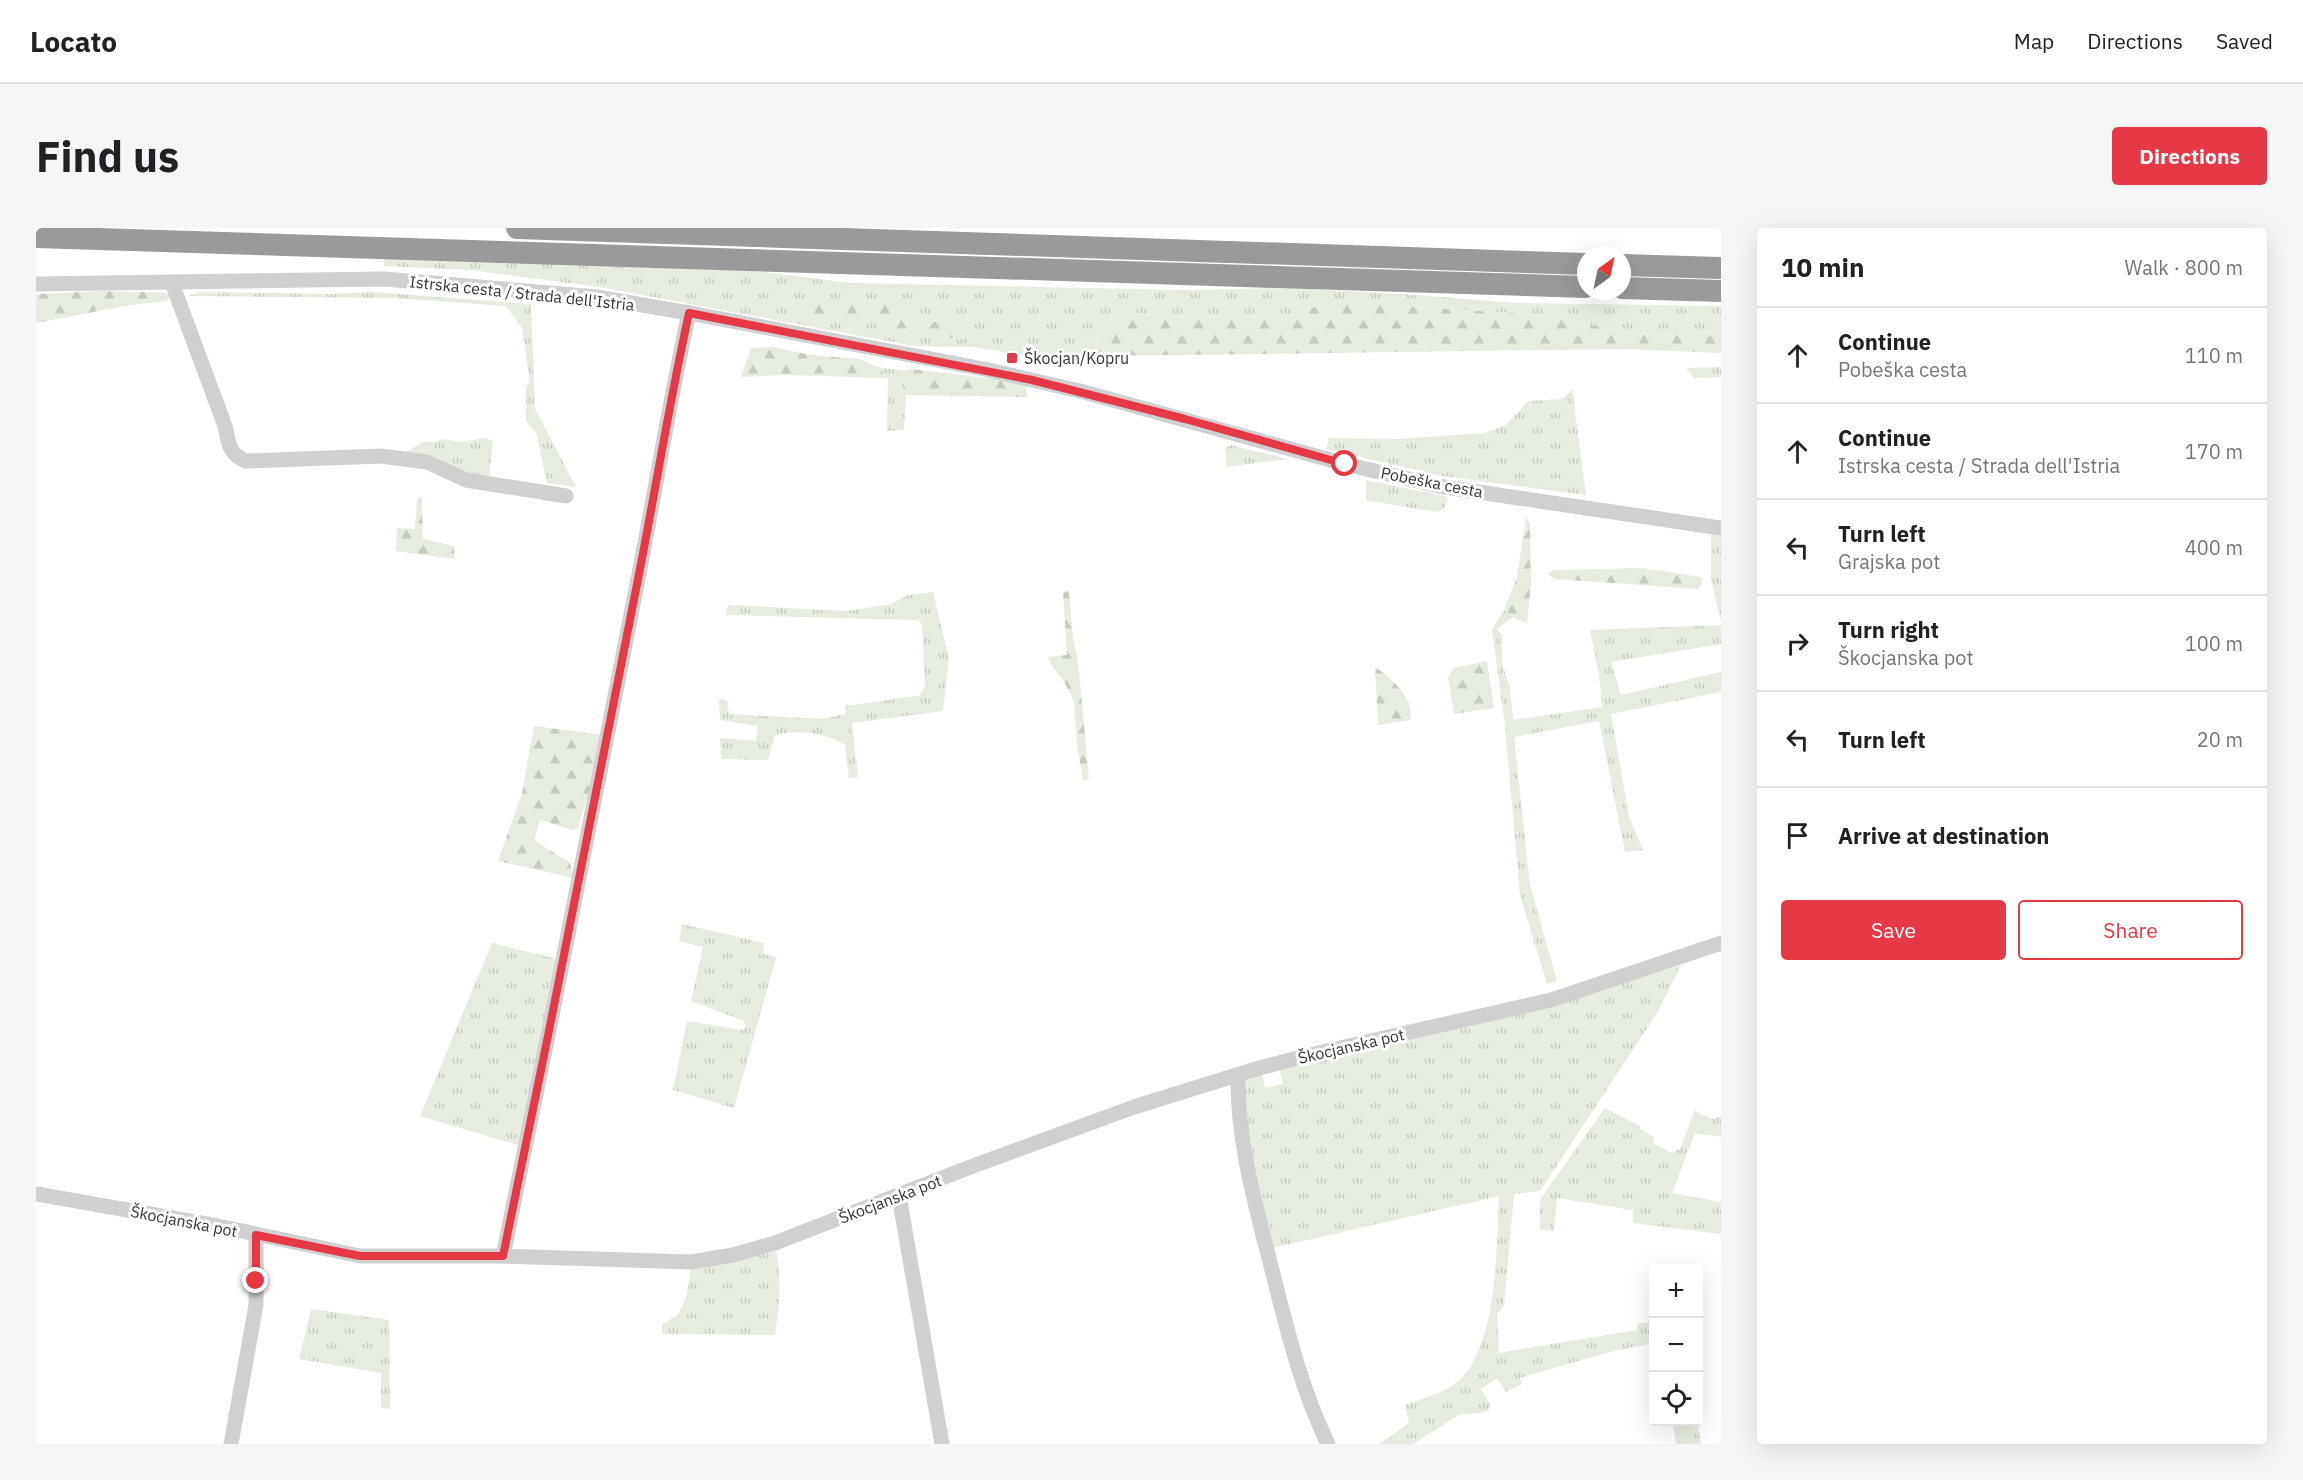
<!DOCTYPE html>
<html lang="en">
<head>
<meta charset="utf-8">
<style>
  :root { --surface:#fff; --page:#f6f6f6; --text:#202124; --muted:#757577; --line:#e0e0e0; --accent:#e63946 }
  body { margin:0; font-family:"IBM Plex Sans",sans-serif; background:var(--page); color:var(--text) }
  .controls { position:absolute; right:18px; bottom:18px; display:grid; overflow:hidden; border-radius:6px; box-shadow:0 6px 24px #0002 }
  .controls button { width:54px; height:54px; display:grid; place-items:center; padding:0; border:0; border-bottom:2px solid var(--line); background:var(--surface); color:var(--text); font:30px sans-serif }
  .compass { position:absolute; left:1541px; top:18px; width:54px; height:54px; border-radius:50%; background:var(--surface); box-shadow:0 6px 24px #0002; rotate:33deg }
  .stop { position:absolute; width:18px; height:18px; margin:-14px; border:4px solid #e63946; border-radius:50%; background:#fff }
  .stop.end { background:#e63946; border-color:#fff; box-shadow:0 2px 6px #0008 }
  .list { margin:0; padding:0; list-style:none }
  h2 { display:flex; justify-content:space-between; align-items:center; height:78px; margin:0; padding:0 24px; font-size:26px }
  h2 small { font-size:20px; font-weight:400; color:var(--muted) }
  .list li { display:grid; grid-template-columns:39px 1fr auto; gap:18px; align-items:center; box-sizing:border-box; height:96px; padding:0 24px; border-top:2px solid var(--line) }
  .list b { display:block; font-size:22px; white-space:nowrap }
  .list p { margin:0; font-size:20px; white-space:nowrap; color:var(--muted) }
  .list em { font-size:20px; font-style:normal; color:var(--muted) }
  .actions { display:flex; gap:12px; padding:18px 24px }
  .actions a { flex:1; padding:14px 0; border:2px solid var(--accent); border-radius:6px; text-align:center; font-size:21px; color:var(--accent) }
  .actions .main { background:var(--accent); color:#fff }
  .icon { flex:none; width:33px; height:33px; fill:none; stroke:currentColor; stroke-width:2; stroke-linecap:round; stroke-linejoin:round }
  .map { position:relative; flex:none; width:1685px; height:1216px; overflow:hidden; border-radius:6px }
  header { display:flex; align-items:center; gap:36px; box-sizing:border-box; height:84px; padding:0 30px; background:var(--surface); border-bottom:2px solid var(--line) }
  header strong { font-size:28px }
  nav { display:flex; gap:33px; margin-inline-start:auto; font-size:21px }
  .intro { display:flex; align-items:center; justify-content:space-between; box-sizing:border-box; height:144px; padding:0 36px }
  h1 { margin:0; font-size:42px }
  .button { padding:15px 27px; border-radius:6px; background:var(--accent); color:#fff; font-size:21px; font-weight:700 }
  main { display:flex; gap:36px; padding:0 36px }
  aside { flex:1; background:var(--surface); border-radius:6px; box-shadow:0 6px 24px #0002 }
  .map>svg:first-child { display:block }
  .grass { fill:url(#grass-tufts); fill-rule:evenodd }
  .forest { fill:url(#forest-firs) }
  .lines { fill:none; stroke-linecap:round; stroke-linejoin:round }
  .minor { stroke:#d0d0d0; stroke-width:15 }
  .highway { stroke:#9a9a9a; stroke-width:22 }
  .route { stroke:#e63946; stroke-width:8 }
  .poi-dot { fill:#e63946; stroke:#fff; stroke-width:2 }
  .labels { text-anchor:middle; stroke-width:6; stroke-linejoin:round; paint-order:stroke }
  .street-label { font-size:16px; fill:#333; stroke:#fff }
  .poi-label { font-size:16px; fill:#333; stroke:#fff; text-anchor:start }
</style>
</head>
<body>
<header>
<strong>Locato</strong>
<nav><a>Map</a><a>Directions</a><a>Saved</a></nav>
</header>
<div class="intro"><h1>Find us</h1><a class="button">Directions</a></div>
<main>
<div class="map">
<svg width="1685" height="1216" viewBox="0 0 1685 1216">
  <defs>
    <pattern id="grass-tufts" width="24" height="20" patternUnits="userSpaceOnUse" patternTransform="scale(1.5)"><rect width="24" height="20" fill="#e6ecdf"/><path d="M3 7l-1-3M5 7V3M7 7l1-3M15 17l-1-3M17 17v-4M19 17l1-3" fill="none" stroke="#c6cbc0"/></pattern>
    <pattern id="forest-firs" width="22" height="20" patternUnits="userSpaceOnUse" patternTransform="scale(1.5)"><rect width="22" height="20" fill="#e6ecdf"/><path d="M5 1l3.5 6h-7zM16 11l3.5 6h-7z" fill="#c6cbc0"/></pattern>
  </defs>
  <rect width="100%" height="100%" fill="#fff"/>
  <!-- grass -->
  <g class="grass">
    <path d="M348,30L720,43L814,55L1148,62L1254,60L1382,67L1480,75L1685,78V102L1643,107L1592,105L1509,87L1293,74L1259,86L1192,90L1126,88L1102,85L1078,86L1062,110L1058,128L1023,127L1000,129L937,119L878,118L563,59L435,42L348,38ZM784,71C804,71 826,69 846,75C863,81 875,94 893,97L901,91L927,111L874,106L847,93L755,76L758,73Z"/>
    <polygon points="164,64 295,66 338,64 495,76 499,181 540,259 511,255 500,204 490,193 490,159 494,153 486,100 470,78 358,70 152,68"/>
    <polygon points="842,139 869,143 870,167 868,202 851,203 852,151"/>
    <polygon points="1685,139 1685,149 1658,150 1650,140"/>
    <polygon points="1536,161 1550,267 1406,248 1290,221 1293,210 1364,211 1448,205 1470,197 1492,173 1527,171"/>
    <polygon points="448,210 457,213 453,249 444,249 370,224 387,214 397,214 407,211 425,214"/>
    <polygon points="1195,217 1251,231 1190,239 1189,220"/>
    <path d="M1330,252L1412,269C1411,278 1408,282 1400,284L1330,272Z"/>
    <polygon points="1675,306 1685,308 1685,393 1675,351"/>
    <path d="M897,364L913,431L907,483L816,495L822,549L813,550L809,517C790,505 761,501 739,507L732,532L685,531L684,510L720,513L722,498L684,492L683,471L691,472L693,486L786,491L810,486L809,477H818L885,467L889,458L886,396L882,392L690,387L692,377L810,383L855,376L872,367Z"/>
    <polygon points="1468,382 1477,389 1461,401 1465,406 1467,439 1474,459 1477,492 1566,479 1563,447 1554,402 1685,397 1685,416 1575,434 1585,467 1685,444 1685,464 1575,486 1593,589 1607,622 1589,624 1563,493 1478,509 1494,657 1521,753 1511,756 1484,667 1469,498 1456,402"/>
    <polygon points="646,696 728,715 727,726 740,729 698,880 637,862 651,793 706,802 710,799 708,793 655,773 667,719 643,713"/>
    <polygon points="456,715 522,731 485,918 384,888"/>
    <path d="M1645,737L1621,785L1504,963L1478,966L1468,1077L1461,1086L1463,1125L1601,1102L1602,1095L1617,1094V1115L1570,1125L1484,1150L1486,1156L1470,1164L1461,1150L1445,1161L1455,1178L1450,1184L1423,1187L1377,1216H1343L1373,1195L1369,1177C1383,1172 1399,1167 1413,1160C1463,1132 1460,1019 1463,968L1237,1020C1226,976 1200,896 1210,853L1226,845L1229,860L1247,856L1243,840L1552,765Z"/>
    <polygon points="1569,880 1604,898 1604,901 1618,909 1617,915 1635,925 1644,921 1659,882 1666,887 1677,891 1685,888 1685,909 1659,905 1636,965 1685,974 1685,1006 1597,995 1597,982 1521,970 1518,1003 1504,1002 1504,972"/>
    <path d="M740,1023C746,1052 743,1079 739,1107L626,1106V1096L642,1087L650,1070L655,1039L696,1034Z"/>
    <polygon points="275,1081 353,1092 354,1181 345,1180 345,1145 263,1131"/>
    <polygon points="1637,1194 1661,1194 1665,1216 1640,1216"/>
  </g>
  <!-- forest -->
  <g class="forest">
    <polygon points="63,63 123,64 131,65 133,69 131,73 94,77 0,95 0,66"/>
    <path d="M784,71C804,71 826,69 846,75C863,81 875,94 893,97C911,84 920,92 931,108L927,111L874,106L847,93L793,89L758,81L755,76L758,73Z"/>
    <polygon points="1293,74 1509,87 1592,105 1643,107 1685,102 1685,125 1590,121 1058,128 1062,110 1077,86 1102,85 1126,88 1192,90 1259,86"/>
    <polygon points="736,119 775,127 823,131 842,139 852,150 750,147 705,149 715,120"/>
    <polygon points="875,141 959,151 989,158 992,169 870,167 869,143"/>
    <polygon points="386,268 387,311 418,318 418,331 360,323 361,300 379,301 381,272"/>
    <polygon points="1490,289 1494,296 1495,357 1491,395 1482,392 1468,382 1481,349"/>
    <polygon points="1606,340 1665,349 1666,356 1662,361 1519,351 1512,346 1517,342"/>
    <polygon points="1033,363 1037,410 1042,433 1053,550 1047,553 1041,516 1038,473 1027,452 1016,438 1012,429 1031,427 1027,364"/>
    <polygon points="1451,433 1458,480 1418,486 1412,449 1418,440"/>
    <path d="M1339,439C1356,451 1379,470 1374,492L1342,497Z"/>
    <polygon points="498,498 566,507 556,554 542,600 537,602 504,592 498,612 534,635 538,650 462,633 486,565"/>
  </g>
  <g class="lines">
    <!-- minor -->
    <g class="minor">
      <path d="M136,55L189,198C193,216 192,225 210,233L345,228L391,234L430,252L530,268"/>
      <polyline points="0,56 348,51 561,69 653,85 948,141 1044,163 1309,236 1402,258 1685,300"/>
      <path d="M1202,848C1201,914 1220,979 1236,1042C1251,1101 1265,1161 1292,1216"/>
      <polyline points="0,966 182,998 324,1028 467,1028 655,1034 697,1027 739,1015 937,938 1098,879 1220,841 1269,828 1515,772 1685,715"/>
      <polyline points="863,968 906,1216"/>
      <path d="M467,1028C514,801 559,574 603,346C620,259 634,171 653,85"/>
      <polyline points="195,1216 220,1077 220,1007"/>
    </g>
    <!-- highway -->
    <g class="highway">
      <polyline points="481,0 1550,36"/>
      <polyline points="0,9 1550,59"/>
      <polyline points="1586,37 1685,40"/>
      <polyline points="1586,60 1685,63"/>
    </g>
  </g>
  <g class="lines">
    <!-- route -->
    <path class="route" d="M220,1053V1007L324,1028H467C514,801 559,574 603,346C620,259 634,171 653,85L996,152L1149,191L1309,236"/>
  </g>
  <!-- markers -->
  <rect class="poi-dot" x="970" y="124" width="12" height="12" rx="3"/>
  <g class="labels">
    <!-- street labels -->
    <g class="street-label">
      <text transform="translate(486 65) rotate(6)" y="6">Istrska cesta / Strada dell'Istria</text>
      <text transform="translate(1396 254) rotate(11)" y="6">Pobeška cesta</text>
      <text transform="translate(1315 818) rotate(-13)" y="6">Škocjanska pot</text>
      <text transform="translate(854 971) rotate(-21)" y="6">Škocjanska pot</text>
      <text transform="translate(148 993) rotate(11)" y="6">Škocjanska pot</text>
    </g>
    <!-- poi labels -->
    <g class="poi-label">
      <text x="988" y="136">Škocjan/Kopru</text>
    </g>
  </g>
</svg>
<div class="controls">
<button>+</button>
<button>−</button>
<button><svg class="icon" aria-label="locate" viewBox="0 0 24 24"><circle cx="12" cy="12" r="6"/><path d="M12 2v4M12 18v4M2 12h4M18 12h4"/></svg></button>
</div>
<svg class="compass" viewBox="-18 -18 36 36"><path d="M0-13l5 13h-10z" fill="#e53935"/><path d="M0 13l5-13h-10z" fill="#757577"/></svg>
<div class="stop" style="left:1309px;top:236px"></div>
<div class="stop end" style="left:220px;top:1053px"></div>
</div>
<aside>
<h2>10 min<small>Walk · 800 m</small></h2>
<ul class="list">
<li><svg class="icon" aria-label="ahead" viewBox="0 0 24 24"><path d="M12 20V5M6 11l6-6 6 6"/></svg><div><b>Continue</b><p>Pobeška cesta</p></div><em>110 m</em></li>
<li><svg class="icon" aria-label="ahead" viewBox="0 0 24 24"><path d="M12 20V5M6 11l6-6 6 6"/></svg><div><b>Continue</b><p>Istrska cesta / Strada dell'Istria</p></div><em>170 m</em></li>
<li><svg class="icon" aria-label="left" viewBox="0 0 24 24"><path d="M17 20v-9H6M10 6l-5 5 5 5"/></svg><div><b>Turn left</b><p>Grajska pot</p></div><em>400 m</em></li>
<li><svg class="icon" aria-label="right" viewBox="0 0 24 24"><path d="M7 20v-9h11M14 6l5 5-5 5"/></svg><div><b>Turn right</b><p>Škocjanska pot</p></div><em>100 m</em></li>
<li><svg class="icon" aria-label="left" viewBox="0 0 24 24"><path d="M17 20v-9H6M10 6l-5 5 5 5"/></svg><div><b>Turn left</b></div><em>20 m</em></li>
<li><svg class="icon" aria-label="arrive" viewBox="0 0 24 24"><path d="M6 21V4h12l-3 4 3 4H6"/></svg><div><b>Arrive at destination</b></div></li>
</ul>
<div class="actions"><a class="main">Save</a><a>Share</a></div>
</aside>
</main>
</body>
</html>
